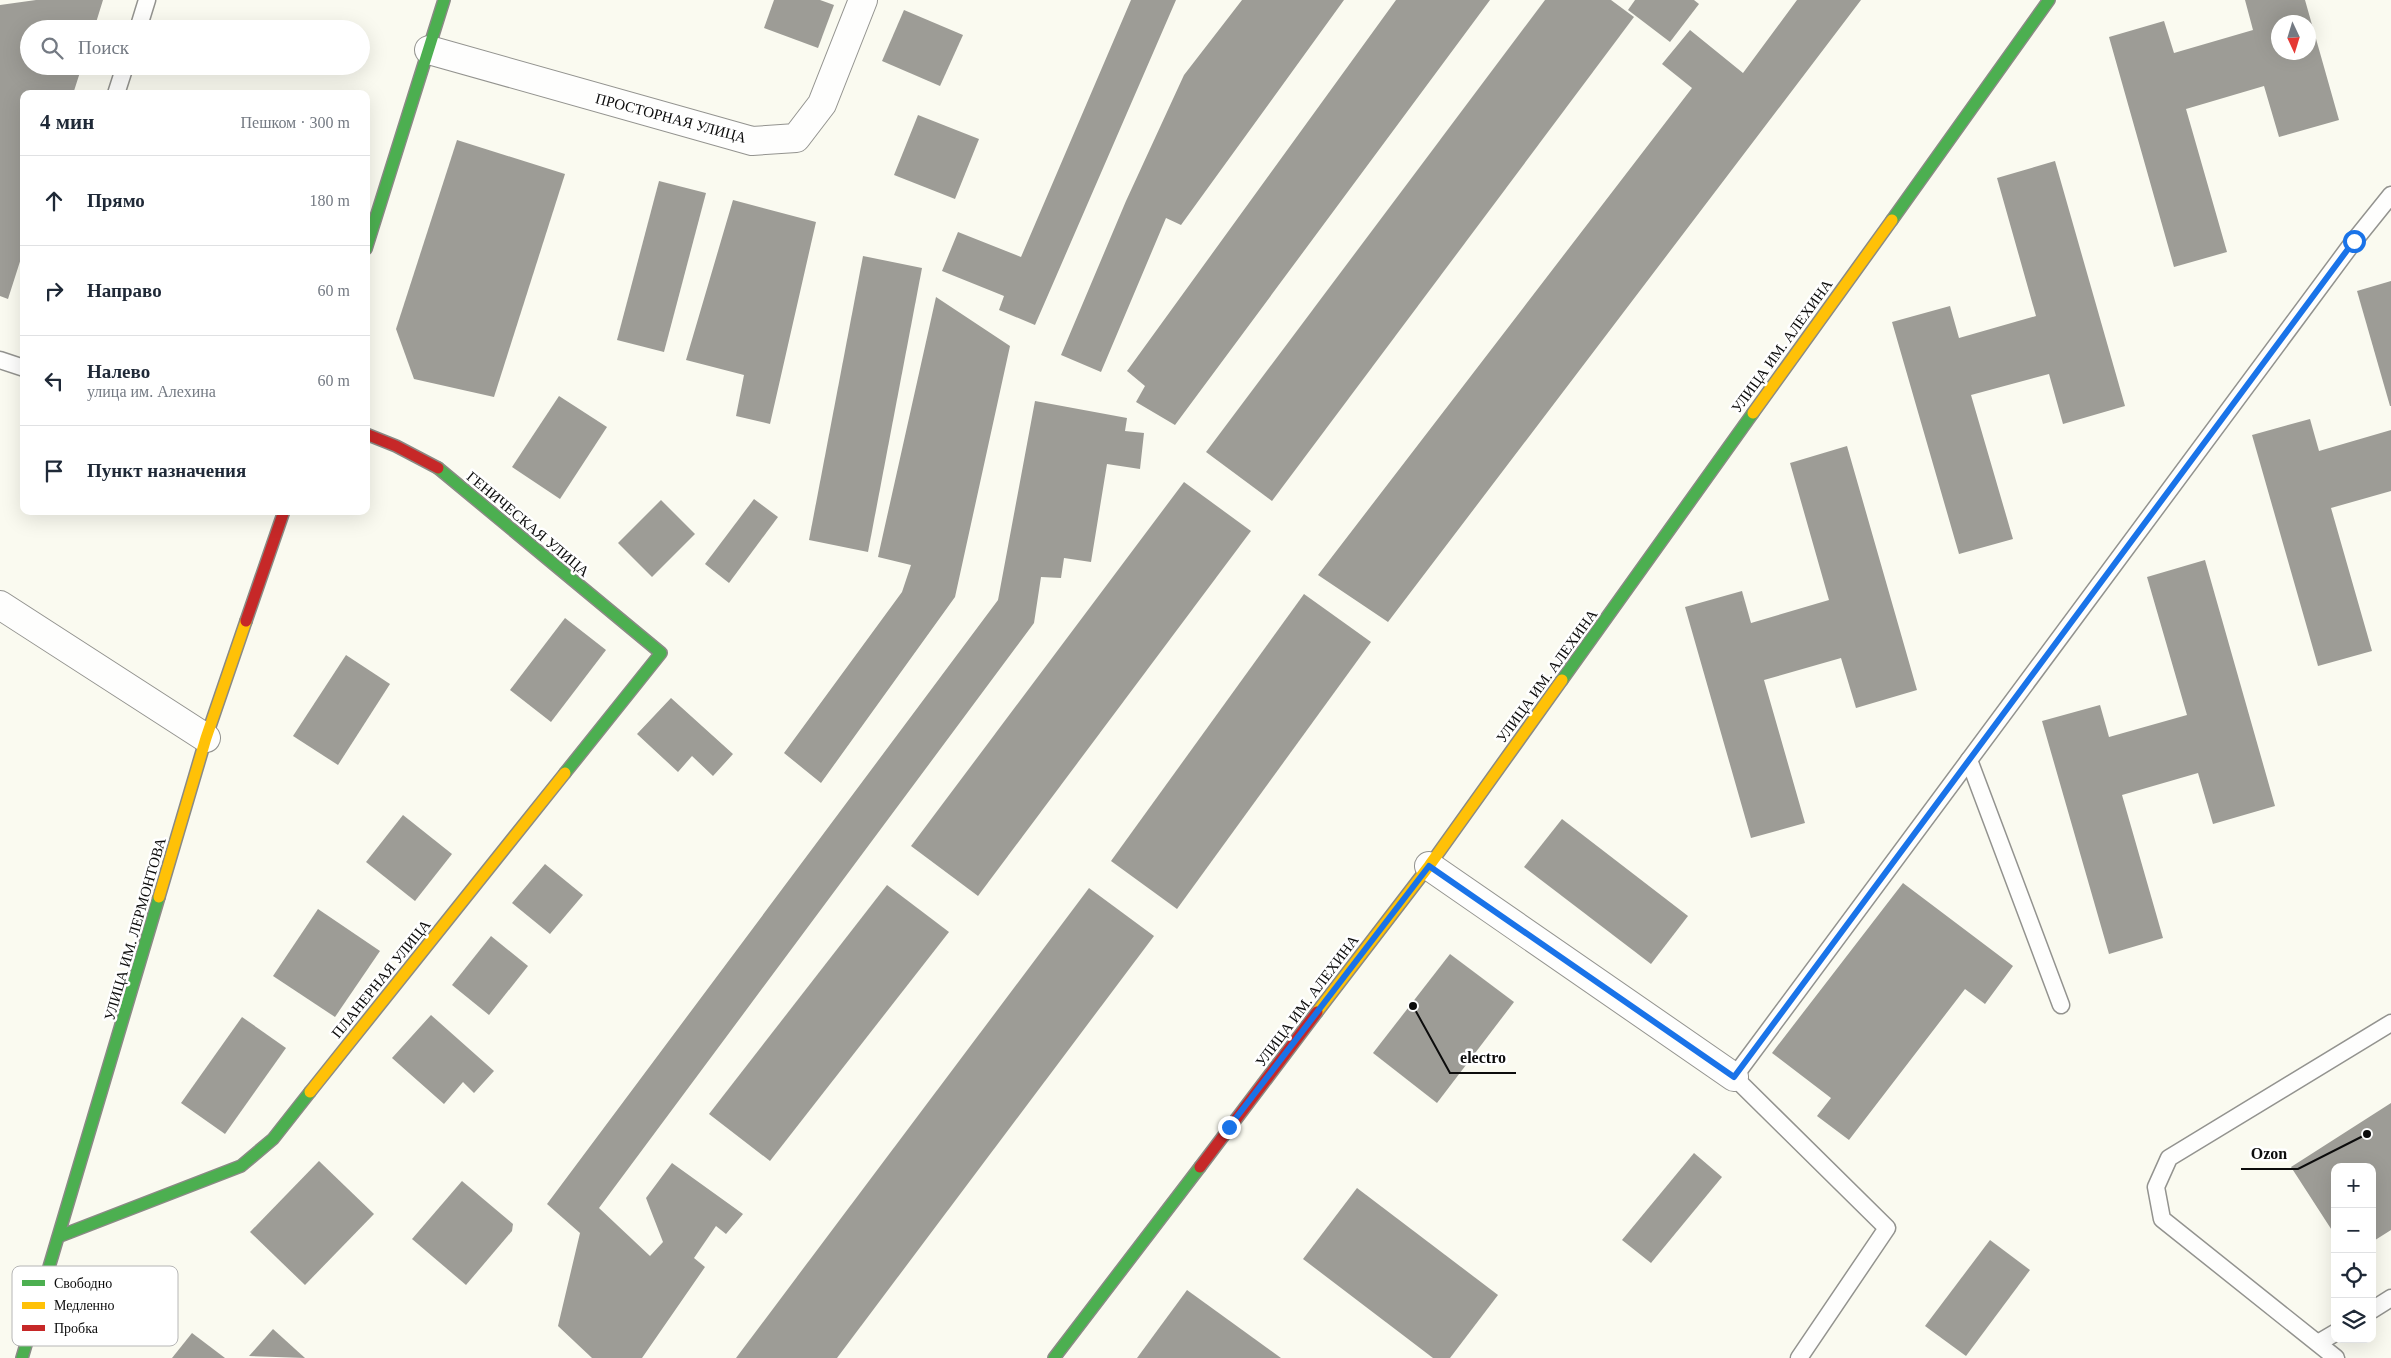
<!DOCTYPE html>
<html lang="ru">
<head>
<meta charset="utf-8">
<style>
  :root { --surface:#fff; --page:#f2f2f3; --text:#1f2937; --muted:#747a83; --line:#e0e1e3 }
  body { margin:0; font-family:"Times New Roman",serif; background:var(--page); color:var(--text) }
  .controls { position:absolute; right:15px; bottom:15px; display:grid; overflow:hidden; border-radius:10px; box-shadow:0 5px 20px #0002 }
  .controls button { width:45px; height:45px; display:grid; place-items:center; padding:0; border:0; border-bottom:1px solid var(--line); background:var(--surface); color:var(--text); font:25px sans-serif }
  .compass { position:absolute; left:2271px; top:15px; width:45px; height:45px; border-radius:50%; background:var(--surface); box-shadow:0 5px 20px #0002; rotate:176deg }
  .stop { position:absolute; width:15px; height:15px; margin:-11px; border:4px solid #1a73e8; border-radius:50%; background:#fff }
  .stop.end { background:#1a73e8; border-color:#fff; box-shadow:0 1px 5px #0008 }
  .list { margin:0; padding:0; list-style:none }
  h2 { display:flex; justify-content:space-between; align-items:center; height:65px; margin:0; padding:0 20px; font-size:21px }
  h2 small { font-size:16px; font-weight:400; color:var(--muted) }
  .list li { display:grid; grid-template-columns:32px 1fr auto; gap:15px; align-items:center; box-sizing:border-box; height:90px; padding:0 20px; border-top:1px solid var(--line) }
  .list b { display:block; font-size:19px; white-space:nowrap }
  .list p { margin:0; font-size:16px; white-space:nowrap; color:var(--muted) }
  .list em { font-size:16px; font-style:normal; color:var(--muted) }
  .icon { flex:none; width:28px; height:28px; fill:none; stroke:currentColor; stroke-width:2; stroke-linecap:round; stroke-linejoin:round }
  .map { position:relative; flex:none; width:2391px; height:1358px; overflow:hidden }
  .search { position:absolute; background:var(--surface); box-shadow:0 5px 20px #0002; left:20px; top:20px; width:350px; height:55px; display:flex; align-items:center; gap:12px; box-sizing:border-box; padding:0 18px; border-radius:28px; color:var(--muted); font-size:19px }
  .panel { position:absolute; background:var(--surface); box-shadow:0 5px 20px #0002; left:20px; top:90px; width:350px; height:425px; border-radius:10px }
  .map>svg:first-child { display:block }
  .building { fill:#9d9c96; fill-rule:evenodd }
  .lines { fill:none; stroke-linecap:round; stroke-linejoin:round }
  .lane-casing { stroke:#93938f; stroke-width:19 }
  .street-casing { stroke:#93938f; stroke-width:30 }
  .fast-casing { stroke:#8a8a85; stroke-width:14 }
  .slow-casing { stroke:#8a8a85; stroke-width:14 }
  .jam-casing { stroke:#8a8a85; stroke-width:14 }
  .lane { stroke:#fefefd; stroke-width:16 }
  .street { stroke:#fefefd; stroke-width:28 }
  .fast { stroke:#4caf50; stroke-width:11 }
  .slow { stroke:#ffc107; stroke-width:11 }
  .jam { stroke:#c62828; stroke-width:11 }
  .route { stroke:#1a73e8; stroke-width:6 }
  .labels { text-anchor:middle; stroke-width:5; stroke-linejoin:round; paint-order:stroke }
  .street-label { font-size:15px; fill:#0c0c0c; stroke:#fff }
  .key { fill:#fff; stroke:#b6b6b6; stroke-width:1 }
  .key-label { font-size:14px; fill:#0c0c0c }
  .leader { fill:none; stroke:#0c0c0c; stroke-width:2 }
  .callout-dot { fill:#0c0c0c; stroke:#fff; stroke-width:2 }
  .callout-label { font-size:16px; text-anchor:middle; font-weight:bold; fill:#0c0c0c; stroke:#fff; stroke-width:5; stroke-linejoin:round; paint-order:stroke }
</style>
</head>
<body>
<div class="map">
<svg width="2391" height="1358" viewBox="0 0 2391 1358">
  <rect width="100%" height="100%" fill="#fafaf0"/>
  <!-- building -->
  <g class="building">
    <polygon points="36,0 103,0 94,29 29,29 29,66 82,66 73,94 24,94 24,249 8,299 0,296 0,5"/>
    <polygon points="774,0 820,0 834,5 818,48 764,28"/>
    <polygon points="1131,0 1176,0 1035,325 999,310 1004,296 942,271 958,232 1021,257"/>
    <polygon points="1242,0 1344,0 1181,225 1166,218 1101,372 1061,355 1126,201 1184,75"/>
    <polygon points="1396,0 1490,0 1175,425 1136,402 1145,386 1127,371"/>
    <polygon points="1545,0 1611,0 1634,17 1272,501 1206,452"/>
    <polygon points="1635,0 1694,0 1699,4 1670,42 1628,10"/>
    <polygon points="1797,0 1861,0 1388,622 1318,575 1692,88 1662,64 1690,30 1743,73"/>
    <path d="M2245,0H2305L2339,120L2279,137L2264,86L2186,109L2227,252L2174,267L2109,37L2164,21L2174,53L2253,30ZM2278,22H2308V52H2278Z"/>
    <polygon points="904,10 963,35 940,86 882,61"/>
    <polygon points="918,115 979,139 955,199 894,175"/>
    <polygon points="457,140 565,174 494,397 414,379 396,329"/>
    <polygon points="2055,161 2125,406 2063,424 2049,374 1971,395 2013,539 1959,554 1892,322 1950,306 1959,338 2036,316 1997,178"/>
    <polygon points="659,181 706,193 664,352 617,340"/>
    <polygon points="733,200 816,222 770,424 736,416 744,375 686,360"/>
    <polygon points="863,256 922,268 868,552 809,540"/>
    <polygon points="2391,281 2391,406 2390,406 2357,291"/>
    <polygon points="936,297 1010,346 955,597 821,783 784,753 902,592 911,565 878,557"/>
    <polygon points="559,396 607,427 560,499 512,467"/>
    <polygon points="1035,401 1127,418 1125,431 1144,433 1140,469 1107,464 1091,562 1064,558 1061,578 1041,577 1034,623 599,1208 650,1256 663,1242 646,1198 672,1163 743,1214 726,1234 716,1226 694,1258 705,1267 642,1358 592,1358 558,1326 580,1233 547,1204 998,600"/>
    <polygon points="2310,419 2319,451 2391,430 2391,491 2331,508 2372,651 2318,666 2252,435"/>
    <polygon points="1847,446 1917,690 1856,708 1841,658 1764,680 1805,823 1751,838 1685,607 1742,591 1751,623 1829,600 1790,463"/>
    <polygon points="1184,482 1251,531 978,896 911,846"/>
    <polygon points="754,499 778,517 729,583 705,564"/>
    <polygon points="661,500 695,534 652,577 618,543"/>
    <polygon points="2205,560 2275,806 2213,824 2198,773 2122,795 2163,938 2109,954 2042,721 2100,705 2109,737 2187,715 2147,577"/>
    <polygon points="1304,594 1371,642 1177,909 1111,861"/>
    <polygon points="565,618 606,650 551,722 510,690"/>
    <polygon points="346,655 390,684 338,765 293,736"/>
    <polygon points="671,698 733,754 713,776 692,756 678,772 637,734"/>
    <polygon points="403,815 452,854 415,901 366,862"/>
    <polygon points="1562,819 1688,916 1651,964 1524,867"/>
    <polygon points="545,864 583,895 550,934 512,903"/>
    <polygon points="1903,883 2013,966 1985,1004 1965,989 1849,1140 1817,1116 1831,1098 1772,1053"/>
    <polygon points="887,885 949,932 770,1161 709,1114"/>
    <polygon points="1089,888 1154,936 837,1358 736,1358"/>
    <polygon points="318,909 380,951 335,1017 273,976"/>
    <polygon points="491,936 528,966 489,1015 452,985"/>
    <polygon points="1450,954 1514,1002 1437,1103 1373,1053"/>
    <polygon points="431,1015 494,1071 474,1093 463,1082 444,1104 392,1058"/>
    <polygon points="242,1017 286,1048 225,1134 181,1103"/>
    <polygon points="2391,1103 2391,1230 2372,1242 2372,1167 2335,1167 2335,1235 2291,1167"/>
    <polygon points="1694,1153 1722,1177 1651,1263 1622,1240"/>
    <polygon points="319,1161 374,1214 305,1285 250,1232"/>
    <polygon points="462,1181 513,1224 512,1231 466,1285 412,1239"/>
    <polygon points="1357,1188 1498,1295 1450,1358 1433,1358 1303,1259"/>
    <polygon points="1990,1240 2030,1270 1966,1356 1925,1326"/>
    <polygon points="1187,1290 1281,1358 1137,1358"/>
    <polygon points="273,1329 305,1358 249,1356"/>
    <polygon points="192,1333 225,1358 172,1358"/>
  </g>
  <g class="lines">
    <!-- lane casing -->
    <g class="lane-casing">
      <g id="lane">
        <polyline points="138,29 147,0"/>
        <polyline points="116,94 125,66"/>
        <polyline points="0,360 24,368"/>
        <polyline points="1969,760 2061,1005"/>
        <polyline points="2372,1310 2391,1298"/>
        <polyline points="2318,1343 2335,1333"/>
        <polyline points="1799,1358 1887,1228 1734,1077 2354,241 2391,195"/>
        <polyline points="2336,1358 2162,1219 2156,1187 2169,1158 2391,1023"/>
      </g>
    </g>
    <!-- street casing -->
    <g class="street-casing">
      <g id="street">
        <polyline points="429,50 752,141 796,138 822,104 863,0"/>
        <polyline points="0,605 206,738"/>
        <polyline points="1429,866 1734,1077"/>
      </g>
    </g>
    <!-- fast casing -->
    <g class="fast-casing">
      <g id="fast">
        <polyline points="1892,220 2049,0"/>
        <polyline points="366,249 444,0"/>
        <polyline points="438,468 661,653 565,773"/>
        <polyline points="1562,680 1753,413"/>
        <polyline points="60,1236 241,1166 273,1139 310,1092"/>
        <polyline points="22,1358 159,897"/>
        <polyline points="1054,1358 1200,1167"/>
      </g>
    </g>
    <!-- slow casing -->
    <g class="slow-casing">
      <g id="slow">
        <polyline points="1753,413 1892,220"/>
        <polyline points="159,897 206,738 246,621"/>
        <polyline points="1317,1012 1429,866 1562,680"/>
        <polyline points="310,1092 565,773"/>
      </g>
    </g>
    <!-- jam casing -->
    <g class="jam-casing">
      <g id="jam">
        <polyline points="366,434 396,446 438,468"/>
        <polyline points="246,621 284,511"/>
        <polyline points="1200,1167 1317,1012"/>
      </g>
    </g>
    <!-- lane -->
    <use href="#lane" class="lane"/>
    <!-- street -->
    <use href="#street" class="street"/>
    <!-- fast -->
    <use href="#fast" class="fast"/>
    <!-- slow -->
    <use href="#slow" class="slow"/>
    <!-- jam -->
    <use href="#jam" class="jam"/>
  </g>
  <g class="lines">
    <!-- route -->
    <polyline class="route" points="1229,1127 1429,866 1734,1077 2354,241"/>
  </g>
  <g class="labels">
    <!-- street labels -->
    <g class="street-label">
      <text transform="translate(671 118) rotate(15)" y="5">ПРОСТОРНАЯ УЛИЦА</text>
      <text transform="translate(1782 346) rotate(-54)" y="5">УЛИЦА ИМ. АЛЕХИНА</text>
      <text transform="translate(528 524) rotate(40)" y="5">ГЕНИЧЕСКАЯ УЛИЦА</text>
      <text transform="translate(1547 676) rotate(-54)" y="5">УЛИЦА ИМ. АЛЕХИНА</text>
      <text transform="translate(135 929) rotate(-74)" y="5">УЛИЦА ИМ. ЛЕРМОНТОВА</text>
      <text transform="translate(381 979) rotate(-51)" y="5">ПЛАНЕРНАЯ УЛИЦА</text>
      <text transform="translate(1307 1001) rotate(-53)" y="5">УЛИЦА ИМ. АЛЕХИНА</text>
    </g>
  </g>
  <!-- legend -->
  <rect x="12" y="1266" width="166" height="80" rx="8" class="key"/>
  <rect x="22" y="1280" width="23" height="6" fill="#4caf50"/>
  <rect x="22" y="1302" width="23" height="7" fill="#ffc107"/>
  <rect x="22" y="1325" width="23" height="6" fill="#c62828"/>
  <g class="key-label">
    <text x="54" y="1288">Свободно</text>
    <text x="54" y="1310">Медленно</text>
    <text x="54" y="1333">Пробка</text>
  </g>
  <!-- callouts -->
  <path class="leader" d="M1413 1006L1450 1073H1516M2367 1134L2298 1169H2241"/>
  <g class="callout-dot">
    <circle cx="1413" cy="1006" r="5"/>
    <circle cx="2367" cy="1134" r="5"/>
  </g>
  <g class="callout-label">
    <text x="1483" y="1063">electro</text>
    <text x="2269" y="1159">Ozon</text>
  </g>
</svg>
<div class="controls">
<button>+</button>
<button>−</button>
<button><svg class="icon" aria-label="locate" viewBox="0 0 24 24"><circle cx="12" cy="12" r="6"/><path d="M12 2v4M12 18v4M2 12h4M18 12h4"/></svg></button>
<button><svg class="icon" aria-label="layers" viewBox="0 0 24 24"><path d="M12 4l9 5-9 5-9-5zM3 14l9 5 9-5"/></svg></button>
</div>
<svg class="compass" viewBox="-18 -18 36 36"><path d="M0-13l5 13h-10z" fill="#e53935"/><path d="M0 13l5-13h-10z" fill="#747a83"/></svg>
<div class="stop" style="left:2354px;top:241px"></div>
<div class="stop end" style="left:1229px;top:1127px"></div>
<div class="search"><svg class="icon" aria-label="search" viewBox="0 0 24 24"><circle cx="10" cy="10" r="6"/><path d="M15 15l6 6"/></svg>Поиск</div>
<section class="panel">
<h2>4 мин<small>Пешком · 300 m</small></h2>
<ul class="list">
<li><svg class="icon" aria-label="ahead" viewBox="0 0 24 24"><path d="M12 20V5M6 11l6-6 6 6"/></svg><div><b>Прямо</b></div><em>180 m</em></li>
<li><svg class="icon" aria-label="right" viewBox="0 0 24 24"><path d="M7 20v-9h11M14 6l5 5-5 5"/></svg><div><b>Направо</b></div><em>60 m</em></li>
<li><svg class="icon" aria-label="left" viewBox="0 0 24 24"><path d="M17 20v-9H6M10 6l-5 5 5 5"/></svg><div><b>Налево</b><p>улица им. Алехина</p></div><em>60 m</em></li>
<li><svg class="icon" aria-label="arrive" viewBox="0 0 24 24"><path d="M6 21V4h12l-3 4 3 4H6"/></svg><div><b>Пункт назначения</b></div></li>
</ul>
</section>
</div>
</body>
</html>
